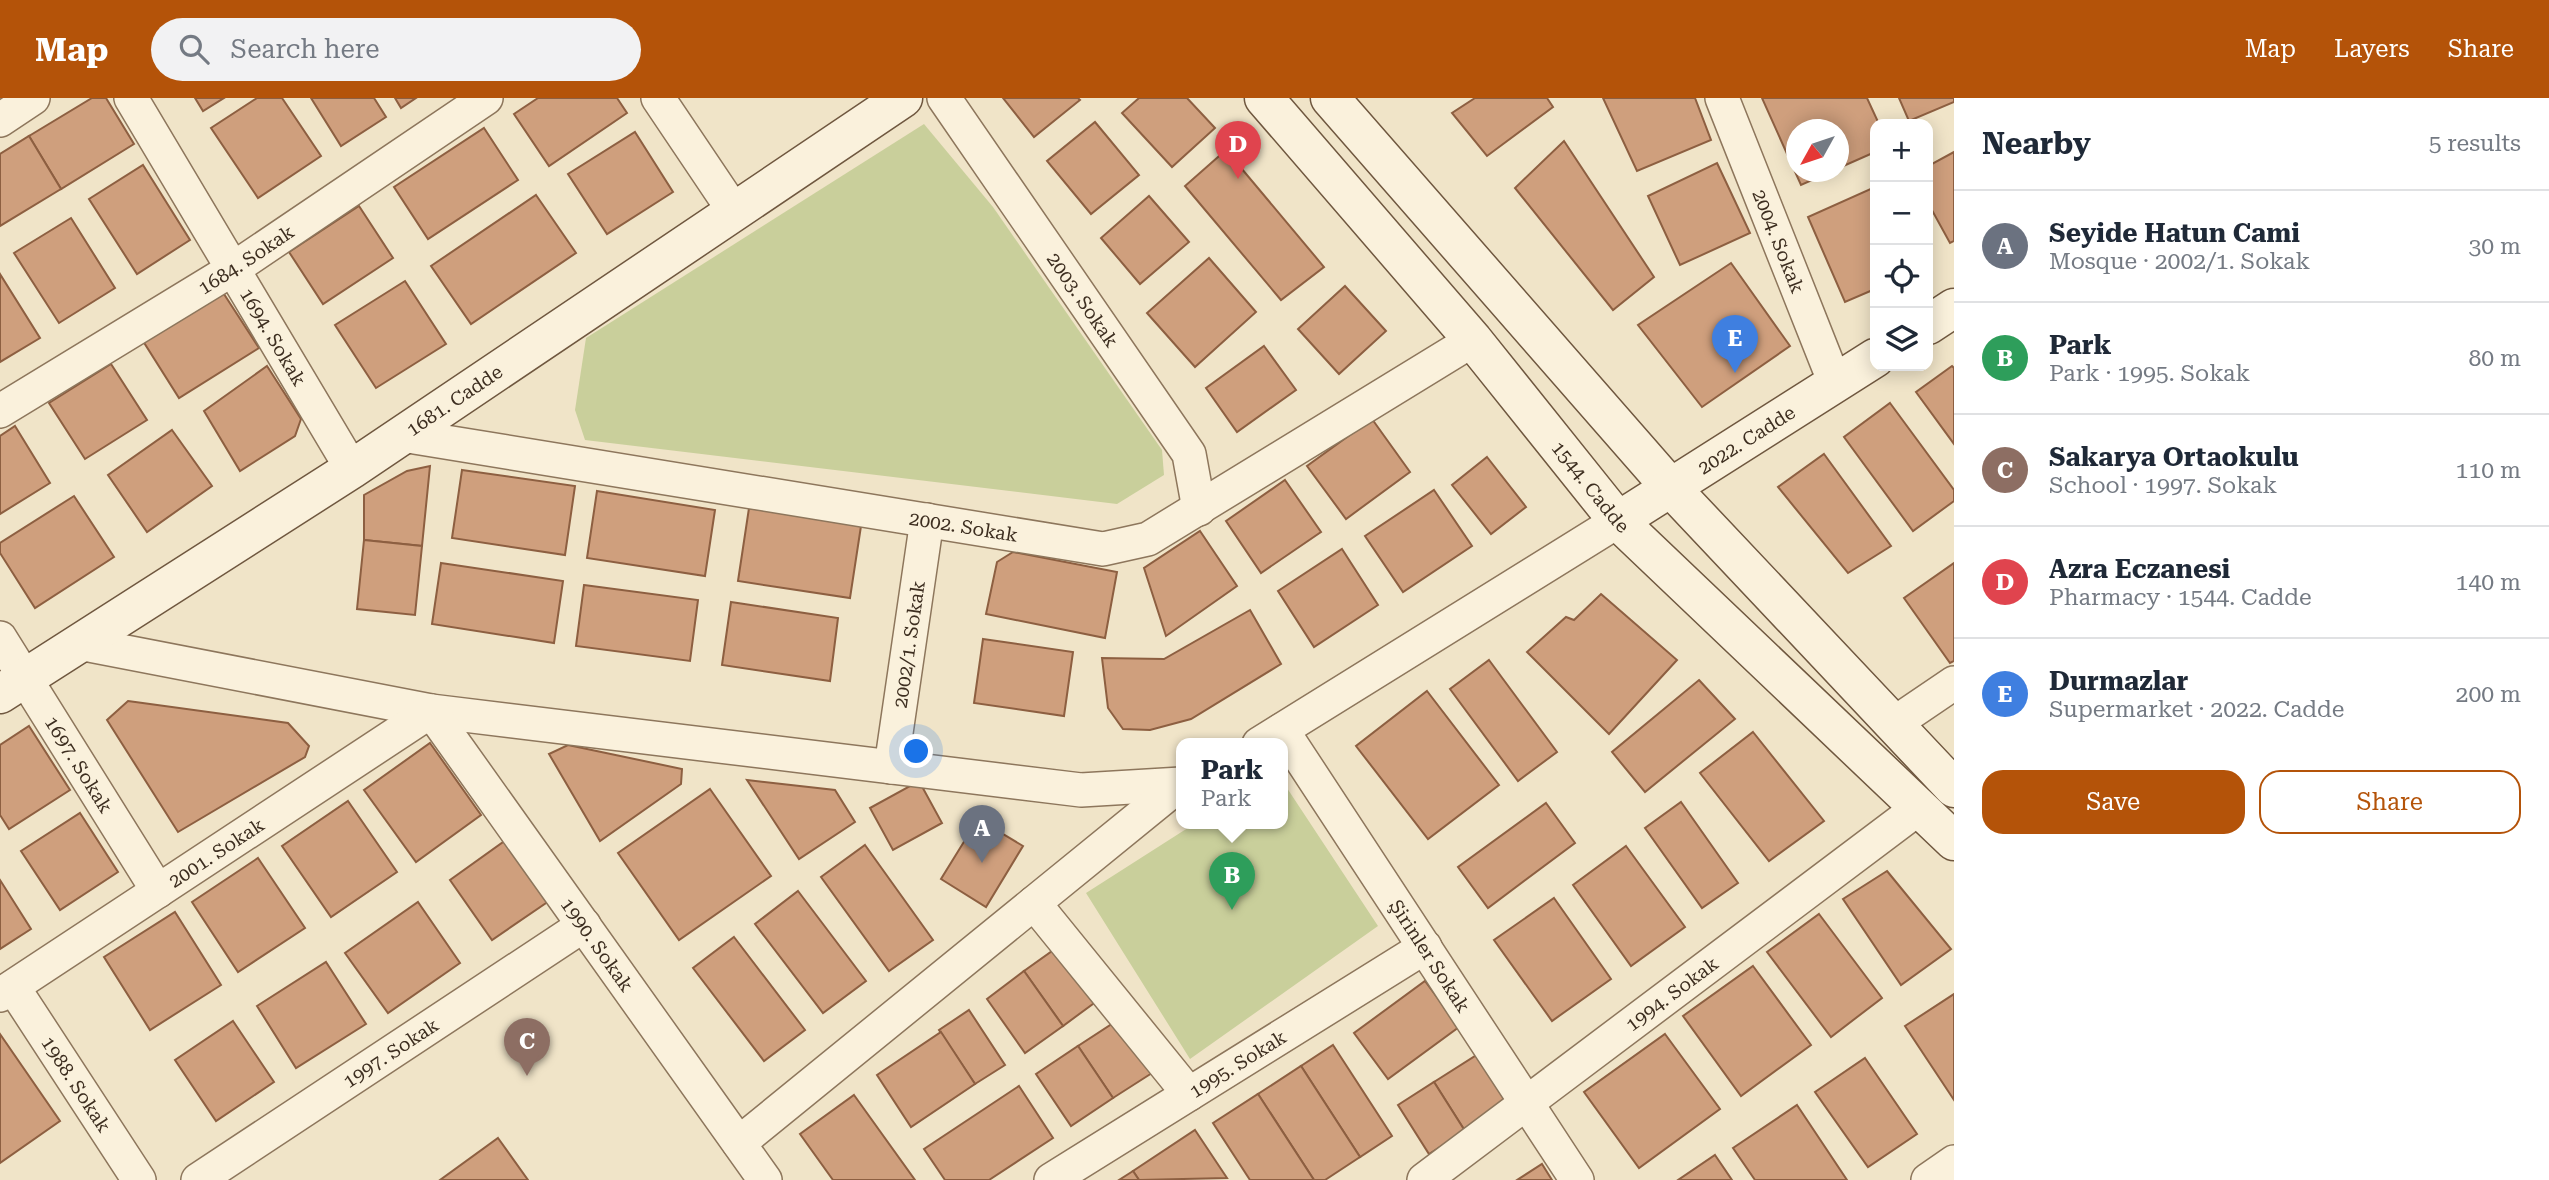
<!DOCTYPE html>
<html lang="en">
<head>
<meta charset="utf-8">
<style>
  :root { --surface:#fff; --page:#f2f2f3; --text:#1f2937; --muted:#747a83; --line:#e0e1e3; --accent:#b45309 }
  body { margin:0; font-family:"Roboto Serif",serif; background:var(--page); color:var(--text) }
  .controls { position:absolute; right:21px; top:21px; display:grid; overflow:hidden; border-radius:14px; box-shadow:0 4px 18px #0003 }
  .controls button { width:63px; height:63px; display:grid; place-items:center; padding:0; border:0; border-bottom:2px solid var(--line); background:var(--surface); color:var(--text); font:35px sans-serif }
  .compass { position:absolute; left:1786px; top:21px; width:63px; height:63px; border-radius:50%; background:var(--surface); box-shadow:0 4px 18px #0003; rotate:230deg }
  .you { position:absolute; left:917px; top:654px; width:24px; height:24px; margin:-18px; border:5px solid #fff; border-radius:50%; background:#1a73e8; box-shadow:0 0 0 10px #1a73e833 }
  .badge { display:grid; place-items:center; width:46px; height:46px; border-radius:50%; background:var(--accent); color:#fff; font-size:23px; font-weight:700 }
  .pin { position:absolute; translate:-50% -58px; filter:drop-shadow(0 2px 4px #0008) }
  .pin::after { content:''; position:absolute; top:37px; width:24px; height:21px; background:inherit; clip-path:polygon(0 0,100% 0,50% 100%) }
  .popup { position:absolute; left:1176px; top:640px; width:112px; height:91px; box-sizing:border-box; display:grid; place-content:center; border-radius:14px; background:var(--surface); filter:drop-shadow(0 2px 5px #0005); font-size:23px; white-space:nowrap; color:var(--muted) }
  .popup b { font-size:26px; color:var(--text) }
  .popup::after { content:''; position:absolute; left:50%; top:100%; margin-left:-14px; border:14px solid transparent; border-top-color:var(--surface) }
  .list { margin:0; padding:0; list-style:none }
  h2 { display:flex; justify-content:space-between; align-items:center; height:91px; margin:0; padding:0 28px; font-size:30px }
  h2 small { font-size:23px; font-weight:400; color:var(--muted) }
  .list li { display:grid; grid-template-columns:46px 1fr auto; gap:21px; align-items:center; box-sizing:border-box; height:112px; padding:0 28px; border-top:2px solid var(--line) }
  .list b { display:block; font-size:26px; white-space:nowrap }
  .list p { margin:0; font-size:23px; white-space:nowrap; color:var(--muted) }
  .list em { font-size:23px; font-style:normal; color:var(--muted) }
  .actions { display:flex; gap:14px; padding:21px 28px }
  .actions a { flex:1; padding:16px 0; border:2px solid var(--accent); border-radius:21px; text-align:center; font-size:24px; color:var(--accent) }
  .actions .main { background:var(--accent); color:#fff }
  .icon { flex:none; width:38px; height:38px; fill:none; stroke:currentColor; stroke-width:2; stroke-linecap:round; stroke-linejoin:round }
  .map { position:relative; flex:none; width:1954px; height:1082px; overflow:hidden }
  header { display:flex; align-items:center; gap:42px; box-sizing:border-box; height:98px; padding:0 35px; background:var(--accent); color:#fff }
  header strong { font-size:33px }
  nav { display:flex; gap:38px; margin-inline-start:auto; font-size:24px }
  .search { width:490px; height:63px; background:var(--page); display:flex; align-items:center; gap:18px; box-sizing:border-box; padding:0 24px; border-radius:38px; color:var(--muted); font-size:26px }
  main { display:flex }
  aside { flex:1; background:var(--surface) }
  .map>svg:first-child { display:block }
  .green { fill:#c9cf9b }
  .building { fill:#cf9f7d; stroke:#8d5f41; stroke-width:2 }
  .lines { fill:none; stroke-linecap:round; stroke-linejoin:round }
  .street-casing { stroke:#8d765c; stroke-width:36 }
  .secondary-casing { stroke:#6f573f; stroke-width:41 }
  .street { stroke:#faf1dc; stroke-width:33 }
  .secondary { stroke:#faf1dc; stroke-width:38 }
  .labels { text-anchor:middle; stroke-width:6; stroke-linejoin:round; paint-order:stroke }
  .street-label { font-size:19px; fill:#3d2e20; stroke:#f7eed8 }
</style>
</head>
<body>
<header>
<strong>Map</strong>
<div class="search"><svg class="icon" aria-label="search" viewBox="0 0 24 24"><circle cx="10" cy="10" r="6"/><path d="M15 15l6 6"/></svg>Search here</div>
<nav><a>Map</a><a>Layers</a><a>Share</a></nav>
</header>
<main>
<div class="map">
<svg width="1954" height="1082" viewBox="0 0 1954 1082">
  <rect width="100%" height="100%" fill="#f0e4c8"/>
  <!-- green -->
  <g class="green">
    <polygon points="924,26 993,109 1162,352 1164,377 1117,406 585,342 575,312 586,240"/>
    <polygon points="1283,684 1378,828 1190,961 1086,795 1194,726 1283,726"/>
  </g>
  <!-- building -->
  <g class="building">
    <polygon points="92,0 106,0 134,46 61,91 29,38"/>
    <polygon points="195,0 224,0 203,13"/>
    <polygon points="257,0 282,0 321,58 258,100 211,30"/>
    <polygon points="311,0 374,0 386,19 341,48"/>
    <polygon points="395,0 416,0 401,10"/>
    <polygon points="538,0 617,0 627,15 549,68 514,16"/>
    <polygon points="1003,0 1078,0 1080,2 1034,39"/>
    <polygon points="1139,0 1187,0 1215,30 1172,69 1122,15"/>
    <polygon points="1475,0 1547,0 1553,9 1487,58 1452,15"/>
    <polygon points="1603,0 1695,0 1711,42 1637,73"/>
    <polygon points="1762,0 1867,0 1879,26 1875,26 1875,54 1839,70 1839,32 1797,32 1797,74 1830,74 1801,87"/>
    <polygon points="1899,0 1954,0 1954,4 1909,23"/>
    <polygon points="1095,24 1139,77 1091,116 1047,63"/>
    <polygon points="484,30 518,82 428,141 394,89"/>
    <polygon points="635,34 673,94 607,136 568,76"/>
    <polygon points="29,38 61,91 0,128 0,56"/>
    <polygon points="1564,43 1654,179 1613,212 1515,90"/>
    <polygon points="1226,52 1324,169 1281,202 1185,88"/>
    <polygon points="1954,54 1954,143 1950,145 1928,105 1928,68"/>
    <polygon points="1717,65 1750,135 1680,167 1648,98"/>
    <polygon points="143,67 190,142 137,176 89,101"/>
    <polygon points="1875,89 1875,191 1845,204 1808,119"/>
    <polygon points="536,97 576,155 471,226 431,168"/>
    <polygon points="1149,98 1189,144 1140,186 1101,140"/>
    <polygon points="359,108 393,160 323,206 289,154"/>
    <polygon points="71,120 115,190 59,225 14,155"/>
    <polygon points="1209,160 1256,214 1195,269 1147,215"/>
    <polygon points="1731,165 1790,248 1702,309 1638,227"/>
    <polygon points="0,176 40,240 0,264"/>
    <polygon points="405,183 446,246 376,290 335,227"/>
    <polygon points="1345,188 1386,233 1339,276 1298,231"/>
    <polygon points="222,193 259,250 179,300 143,243"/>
    <polygon points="1264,248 1296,292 1237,334 1206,290"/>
    <polygon points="111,266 147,322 85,361 49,305"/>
    <polygon points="267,268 301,321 295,338 240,373 204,313"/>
    <polygon points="1952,268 1954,270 1954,346 1916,294"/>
    <polygon points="1890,305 1954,392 1954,403 1913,433 1844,339"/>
    <polygon points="1372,321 1410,374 1346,421 1307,368"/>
    <polygon points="15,328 50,385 0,416 0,338"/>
    <polygon points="172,332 212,388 147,434 108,377"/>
    <polygon points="1824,356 1891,448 1848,475 1778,389"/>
    <polygon points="1487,359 1526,409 1491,436 1452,387"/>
    <polygon points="430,368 422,448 364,442 364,397 407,373"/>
    <polygon points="462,372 575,388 565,457 452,440"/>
    <polygon points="1285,382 1321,434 1261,475 1226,423"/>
    <polygon points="1434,392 1472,448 1403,494 1365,438"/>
    <polygon points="597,393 715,412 705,478 587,460"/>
    <polygon points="74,398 114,459 35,510 0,455 0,445"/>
    <polygon points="749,410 861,428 850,500 738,483"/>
    <polygon points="1200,433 1237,488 1166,538 1144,470"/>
    <polygon points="364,442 422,448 415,517 357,511"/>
    <polygon points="1342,451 1378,507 1314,549 1278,493"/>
    <polygon points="1013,454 1117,474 1105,540 986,516 997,464"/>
    <polygon points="441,465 563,483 554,545 432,526"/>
    <polygon points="1954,465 1954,563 1950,565 1904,500"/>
    <polygon points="584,487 698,502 690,563 576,548"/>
    <polygon points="1601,496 1677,562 1609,636 1527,554 1566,519 1574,522"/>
    <polygon points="731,504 838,520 830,583 722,567"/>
    <polygon points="1250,512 1281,566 1191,621 1150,632 1123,631 1108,610 1102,560 1164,561"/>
    <polygon points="983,541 1073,554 1064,618 974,605"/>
    <polygon points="1489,562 1557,654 1518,683 1450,591"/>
    <polygon points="1699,582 1735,621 1645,694 1612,654"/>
    <polygon points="1427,593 1499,687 1428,741 1356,648"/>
    <polygon points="128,603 288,625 309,648 305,659 178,734 107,622"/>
    <polygon points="29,628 70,692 9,731 0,717 0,647"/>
    <polygon points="1753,634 1824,723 1769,763 1700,675"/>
    <polygon points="430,645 481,717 416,764 364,692"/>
    <polygon points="568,647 682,671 681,686 600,743 549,656"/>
    <polygon points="747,682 835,692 855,724 799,761"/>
    <polygon points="919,683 942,725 893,752 870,710"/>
    <polygon points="710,691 771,778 679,842 618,755"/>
    <polygon points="348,703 397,774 331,819 282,748"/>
    <polygon points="1681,704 1738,785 1702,810 1645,730"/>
    <polygon points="1546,705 1575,745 1488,810 1458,769"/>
    <polygon points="80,715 118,774 60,812 21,753"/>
    <polygon points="978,721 1023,748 986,809 941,781"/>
    <polygon points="506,742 549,803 492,842 450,782"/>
    <polygon points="865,747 933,842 889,873 821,779"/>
    <polygon points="1626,748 1685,829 1631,868 1573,787"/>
    <polygon points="258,760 305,830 238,874 192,804"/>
    <polygon points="1887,773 1951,851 1901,887 1843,801"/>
    <polygon points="0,782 31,831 0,851"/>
    <polygon points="798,793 866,883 823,915 755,826"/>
    <polygon points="1554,800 1611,881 1552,923 1494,842"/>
    <polygon points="418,804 460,865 388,915 345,855"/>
    <polygon points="175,814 221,887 150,932 104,859"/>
    <polygon points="1819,816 1882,900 1831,939 1767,854"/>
    <polygon points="734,839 805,932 764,963 693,870"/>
    <polygon points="1062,846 1101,900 1063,928 1024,873"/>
    <polygon points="326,864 366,926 296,970 257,908"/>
    <polygon points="1753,868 1811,947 1741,998 1683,918"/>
    <polygon points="1024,873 1063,928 1025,955 987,901"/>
    <polygon points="1425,883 1459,929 1388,981 1354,935"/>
    <polygon points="1954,896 1954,1002 1905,928"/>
    <polygon points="969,912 1005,967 975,986 939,932"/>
    <polygon points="1118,922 1152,975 1113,1000 1078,948"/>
    <polygon points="233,923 274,984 216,1023 175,962"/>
    <polygon points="941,934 975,986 911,1029 877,977"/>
    <polygon points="0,936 60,1023 0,1065"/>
    <polygon points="1665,936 1720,1011 1639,1070 1584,994"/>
    <polygon points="1333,947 1392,1038 1360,1059 1301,968"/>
    <polygon points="1078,948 1113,1000 1071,1028 1036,976"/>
    <polygon points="1483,953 1514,1002 1465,1033 1434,984"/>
    <polygon points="1865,960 1917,1036 1868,1069 1815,994"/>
    <polygon points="1301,968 1360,1059 1325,1082 1314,1082 1258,996"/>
    <polygon points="1434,984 1465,1033 1429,1056 1398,1007"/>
    <polygon points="1019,988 1053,1040 989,1082 945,1082 924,1051"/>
    <polygon points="1258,996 1314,1082 1250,1082 1213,1025"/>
    <polygon points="854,997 915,1082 833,1082 800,1036"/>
    <polygon points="1797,1007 1847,1082 1755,1082 1733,1050"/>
    <polygon points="1195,1032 1227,1080 1139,1082 1133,1073"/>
    <polygon points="498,1040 528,1082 440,1082"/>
    <polygon points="1715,1057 1732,1082 1678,1082"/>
    <polygon points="1542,1066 1552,1082 1517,1082"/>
    <polygon points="1133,1073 1139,1082 1119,1082"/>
  </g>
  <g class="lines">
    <!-- street casing -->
    <g class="street-casing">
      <g id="street">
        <path id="s1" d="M131,0L352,371"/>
        <polyline points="658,0 734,113"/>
        <path id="s2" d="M944,0L1189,356L1199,411"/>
        <path id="s3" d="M1722,0L1835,285"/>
        <polyline points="0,22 33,0"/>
        <path id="s4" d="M0,313L233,171L486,0"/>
        <path id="s5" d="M402,337L1103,451L1148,441L1473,242"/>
        <path id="s6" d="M0,540L158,793"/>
        <polyline points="79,545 431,613 1081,692 1181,686"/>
        <polyline points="1892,627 1954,585"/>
        <path id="s7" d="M1282,632L1577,1082"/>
        <polyline points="1259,646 1618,423"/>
        <path id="s8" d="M891,669L927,422"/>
        <polyline points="1034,805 1189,996"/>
        <path id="s9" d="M13,889L139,1082"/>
        <path id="s10" d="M0,897L431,613L765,1082"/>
        <polyline points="739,1045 1179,687"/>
        <path id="s11" d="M198,1082L584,827"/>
        <path id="s12" d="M1051,1082L1425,849"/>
        <path id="s13" d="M1424,1082L1920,709"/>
        <polyline points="1928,1082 1954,1064"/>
      </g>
    </g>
    <!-- secondary casing -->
    <g class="secondary-casing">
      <g id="secondary">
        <path id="s14" d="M1264,0L1473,242L1618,423L1954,743"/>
        <polyline points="1330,0 1671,390 1954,690"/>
        <polyline points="1928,227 1954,210"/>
        <path id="s15" d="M1618,423L1875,260"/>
        <path id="s16" d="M0,596L352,371L903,0"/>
      </g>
    </g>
    <!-- street -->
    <use href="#street" class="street"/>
    <!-- secondary -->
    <use href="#secondary" class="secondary"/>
  </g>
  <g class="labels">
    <!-- street labels -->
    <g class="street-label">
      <text dy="7" stroke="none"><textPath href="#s3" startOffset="154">2004. Sokak</textPath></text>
      <text dy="7" stroke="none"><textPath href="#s4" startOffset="289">1684. Sokak</textPath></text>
      <text dy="7" stroke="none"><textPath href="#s2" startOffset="245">2003. Sokak</textPath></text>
      <text dy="7" stroke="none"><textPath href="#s1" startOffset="278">1694. Sokak</textPath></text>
      <text dy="7" stroke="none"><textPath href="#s16" startOffset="541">1681. Cadde</textPath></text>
      <text dy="7" stroke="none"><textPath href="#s15" startOffset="152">2022. Cadde</textPath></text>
      <text dy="7" stroke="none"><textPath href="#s14" startOffset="508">1544. Cadde</textPath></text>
      <text dy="7" stroke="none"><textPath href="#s5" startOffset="569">2002. Sokak</textPath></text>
      <text dy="7" stroke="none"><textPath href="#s8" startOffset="124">2002/1. Sokak</textPath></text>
      <text dy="7" stroke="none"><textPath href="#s6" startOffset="149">1697. Sokak</textPath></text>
      <text dy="7" stroke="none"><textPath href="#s10" startOffset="259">2001. Sokak</textPath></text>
      <text dy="7" stroke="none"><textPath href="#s10" startOffset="803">1990. Sokak</textPath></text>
      <text dy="7" stroke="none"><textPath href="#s7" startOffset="270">Şirinler Sokak</textPath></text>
      <text dy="7" stroke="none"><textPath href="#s13" startOffset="310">1994. Sokak</textPath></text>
      <text dy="7" stroke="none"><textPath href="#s11" startOffset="231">1997. Sokak</textPath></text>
      <text dy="7" stroke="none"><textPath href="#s12" startOffset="220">1995. Sokak</textPath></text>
      <text dy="7" stroke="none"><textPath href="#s9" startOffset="116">1988. Sokak</textPath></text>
    </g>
  </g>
</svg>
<div class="controls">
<button>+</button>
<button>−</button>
<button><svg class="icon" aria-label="locate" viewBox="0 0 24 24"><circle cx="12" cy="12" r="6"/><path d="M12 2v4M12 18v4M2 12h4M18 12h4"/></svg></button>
<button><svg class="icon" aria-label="layers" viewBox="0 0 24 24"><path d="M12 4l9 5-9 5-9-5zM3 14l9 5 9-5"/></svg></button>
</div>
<svg class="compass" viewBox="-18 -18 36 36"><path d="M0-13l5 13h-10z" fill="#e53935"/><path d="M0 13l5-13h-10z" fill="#747a83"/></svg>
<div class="you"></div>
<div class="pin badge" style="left:982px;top:765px;background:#6b7280">A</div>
<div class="pin badge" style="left:1232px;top:812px;background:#2e9e5b">B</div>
<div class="popup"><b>Park</b>Park</div>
<div class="pin badge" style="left:527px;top:978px;background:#8d6e63">C</div>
<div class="pin badge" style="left:1238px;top:81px;background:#e0444e">D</div>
<div class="pin badge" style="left:1735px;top:275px;background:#3f7fe0">E</div>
</div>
<aside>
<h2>Nearby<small>5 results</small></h2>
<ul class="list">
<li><span class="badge" style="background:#6b7280">A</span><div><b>Seyide Hatun Cami</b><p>Mosque · 2002/1. Sokak</p></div><em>30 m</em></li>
<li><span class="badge" style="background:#2e9e5b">B</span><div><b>Park</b><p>Park · 1995. Sokak</p></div><em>80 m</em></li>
<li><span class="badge" style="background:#8d6e63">C</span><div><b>Sakarya Ortaokulu</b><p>School · 1997. Sokak</p></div><em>110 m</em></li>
<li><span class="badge" style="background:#e0444e">D</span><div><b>Azra Eczanesi</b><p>Pharmacy · 1544. Cadde</p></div><em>140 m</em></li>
<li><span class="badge" style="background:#3f7fe0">E</span><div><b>Durmazlar</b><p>Supermarket · 2022. Cadde</p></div><em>200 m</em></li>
</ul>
<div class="actions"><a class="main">Save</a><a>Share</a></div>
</aside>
</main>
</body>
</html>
